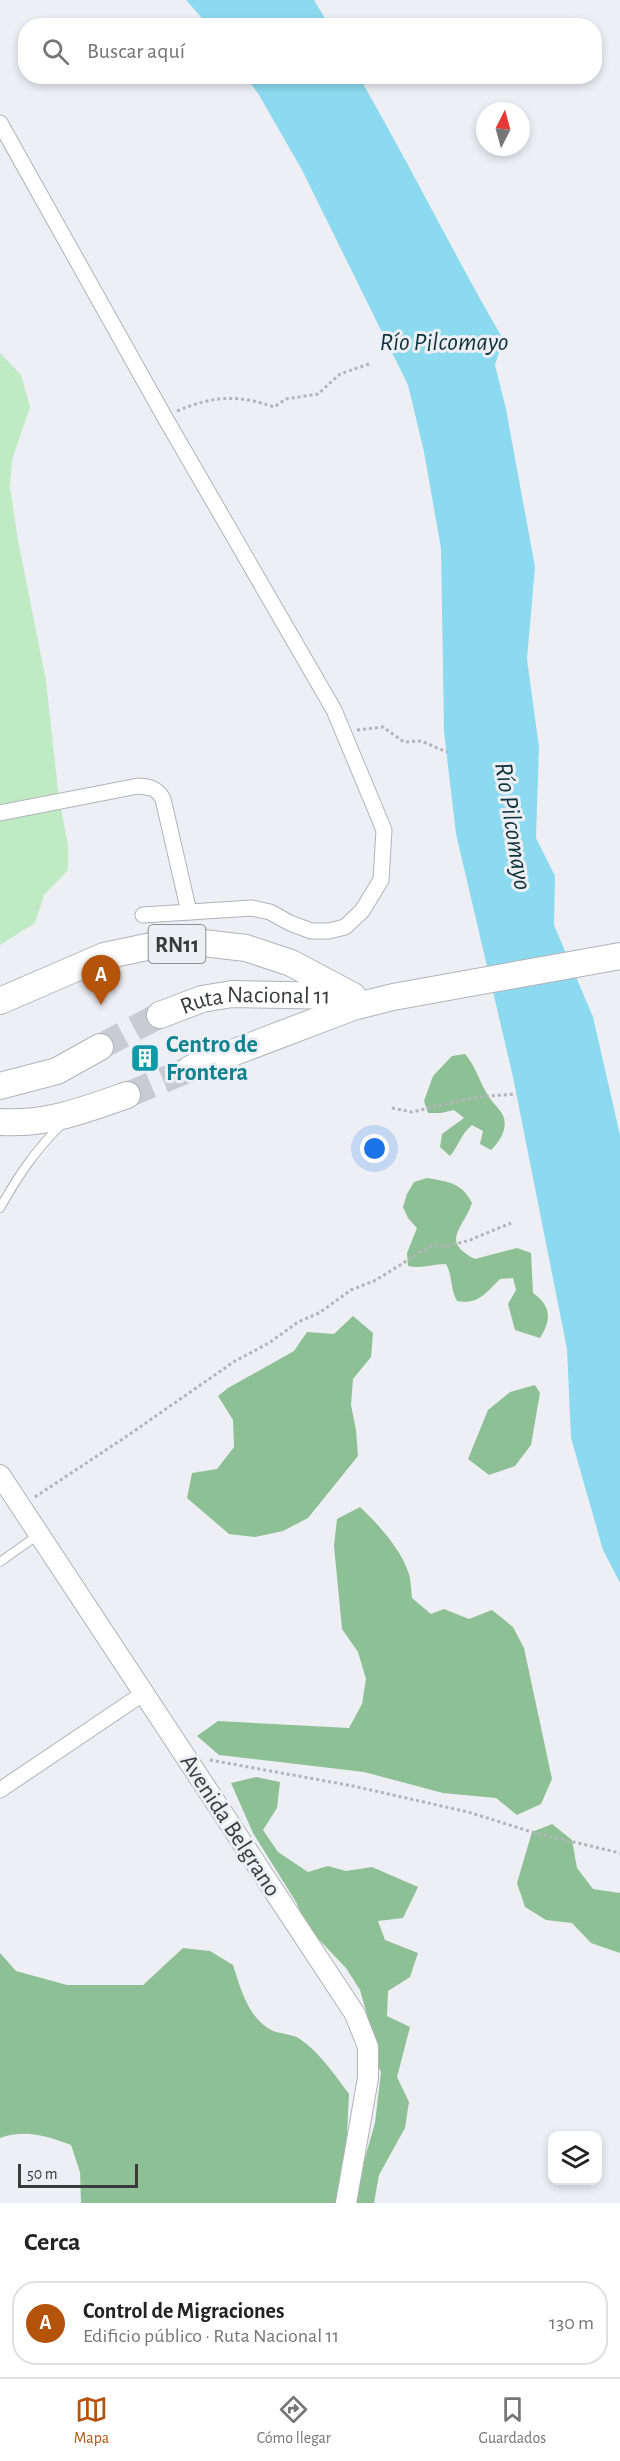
<!DOCTYPE html>
<html lang="es">
<head>
<meta charset="utf-8">
<style>
  :root { --surface:#fff; --page:#f6f6f6; --text:#222; --muted:#767676; --line:#e0e0e0; --accent:#b45309 }
  body { margin:0; font-family:"Alegreya Sans",sans-serif; background:var(--page); color:var(--text) }
  .controls { position:absolute; right:18px; bottom:18px; display:grid; overflow:hidden; border-radius:12px; box-shadow:0 3px 9px #0003 }
  .controls button { width:54px; height:54px; display:grid; place-items:center; padding:0; border:0; border-bottom:2px solid var(--line); background:var(--surface); color:var(--text); font:30px sans-serif }
  .compass { position:absolute; left:476px; top:102px; width:54px; height:54px; border-radius:50%; background:var(--surface); box-shadow:0 3px 9px #0003; rotate:6deg }
  .scale { position:absolute; left:18px; bottom:15px; width:120px; box-sizing:border-box; padding-left:6px; border:3px solid #393a3c; border-top:0; font-size:16px; line-height:21px; white-space:nowrap; color:#393a3c; -webkit-text-stroke:4px #eeeff5; paint-order:stroke }
  .you { position:absolute; left:375px; top:1149px; width:21px; height:21px; margin:-15px; border:4px solid #fff; border-radius:50%; background:#1a73e8; box-shadow:0 0 0 9px #1a73e833 }
  .badge { display:grid; place-items:center; width:39px; height:39px; border-radius:50%; background:var(--accent); color:#fff; font-size:20px; font-weight:700 }
  .pin { position:absolute; translate:-50% -50px; filter:drop-shadow(0 2px 3px #0008) }
  .pin::after { content:''; position:absolute; top:32px; width:21px; height:18px; background:inherit; clip-path:polygon(0 0,100% 0,50% 100%) }
  .list { margin:0; padding:0; list-style:none }
  h2 { display:flex; justify-content:space-between; align-items:center; height:78px; margin:0; padding:0 24px; font-size:26px }
  h2 small { font-size:20px; font-weight:400; color:var(--muted) }
  .list li { display:grid; grid-template-columns:39px 1fr auto; gap:18px; align-items:center; box-sizing:border-box; height:84px; margin:0 12px 12px; padding:0 12px; border:2px solid var(--line); border-radius:24px }
  .list b { display:block; font-size:22px; white-space:nowrap }
  .list p { margin:0; font-size:20px; white-space:nowrap; color:var(--muted) }
  .list em { font-size:20px; font-style:normal; color:var(--muted) }
  .icon { flex:none; width:33px; height:33px; fill:none; stroke:currentColor; stroke-width:2; stroke-linecap:round; stroke-linejoin:round }
  .map { position:relative; flex:none; width:620px; height:2203px; overflow:hidden }
  .search { position:absolute; background:var(--surface); box-shadow:0 3px 9px #0003; left:18px; right:18px; top:18px; height:66px; display:flex; align-items:center; gap:15px; box-sizing:border-box; padding:0 21px; border-radius:24px; color:var(--muted); font-size:22px }
  .sheet { height:174px; background:var(--surface) }
  nav { display:flex; justify-content:space-around; align-items:center; box-sizing:border-box; height:84px; border-top:2px solid var(--line); background:var(--surface); font-size:16px; color:var(--muted) }
  nav a { display:grid; justify-items:center; gap:3px }
  nav .on { color:var(--accent) }
  .map>svg:first-child { display:block }
  .green { fill:#beebc4 }
  .forest { fill:#8dc094 }
  .water { fill:#8cdaf0 }
  .lines { fill:none; stroke-linecap:round; stroke-linejoin:round }
  .trunk-tunnel { stroke:#cacbd0; stroke-width:26; stroke-dasharray:26 13; stroke-linecap:butt }
  .service-casing { stroke:#b2b3b9; stroke-width:10 }
  .minor-casing { stroke:#b2b3b9; stroke-width:17 }
  .tertiary-casing { stroke:#b2b3b9; stroke-width:22 }
  .trunk-casing { stroke:#b2b3b9; stroke-width:28 }
  .path { stroke:#b3b4b8; stroke-width:3; stroke-dasharray:3 3; stroke-linecap:butt }
  .service { stroke:#fff; stroke-width:8 }
  .minor { stroke:#fff; stroke-width:15 }
  .tertiary { stroke:#fff; stroke-width:20 }
  .trunk { stroke:#fff; stroke-width:26 }
  .labels { text-anchor:middle; stroke-width:6; stroke-linejoin:round; paint-order:stroke }
  .shield { fill:#eeeff5; stroke:#6f7074; stroke-width:1.5 }
  .shield-label { font-size:22px; font-weight:bold; fill:#393a3c }
  .street-label { font-size:24px; fill:#393a3c; stroke:#eeeff5 }
  .culture-label { font-size:24px; font-weight:bold; fill:#0d838f; stroke:#eeeff5; text-anchor:start }
  .water-label { font-size:26px; font-style:italic; fill:#0d333c; stroke:#eeeff5 }
</style>
</head>
<body>
<div class="map">
<svg width="620" height="2203" viewBox="0 0 620 2203">
  <rect width="100%" height="100%" fill="#eeeff5"/>
  <!-- green -->
  <polygon class="green" points="0,353 21,375 30,407 12,460 10,488 18,540 46,681 59,799 68,845 68,870 44,895 35,923 0,945"/>
  <!-- forest -->
  <g class="forest">
    <path d="M465,1054C476,1067 478,1078 486,1092C490,1100 496,1105 501,1112C510,1125 501,1141 491,1150L480,1144L483,1131L472,1125C461,1134 459,1145 450,1156L440,1147L442,1134L464,1118L454,1110L441,1113H428L424,1101L433,1076L452,1056Z"/>
    <path d="M427,1178C449,1182 461,1182 472,1203C464,1228 439,1241 475,1259L517,1248L531,1253L533,1293C551,1306 552,1319 540,1338L515,1330L508,1304L516,1290L513,1278L500,1279C486,1293 478,1305 457,1301C450,1288 453,1277 446,1264C432,1264 422,1269 408,1266L407,1253L417,1228L408,1218L403,1207L407,1194L414,1182Z"/>
    <polygon points="353,1316 373,1333 371,1357 353,1379 351,1405 356,1430 358,1456 308,1518 283,1531 255,1537 229,1534 187,1498 192,1473 217,1469 234,1447 233,1420 218,1396 228,1388 294,1351 307,1332 334,1334"/>
    <polygon points="535,1385 540,1393 531,1445 515,1466 489,1475 468,1459 488,1410 510,1392"/>
    <path d="M360,1507C378,1524 401,1549 409,1574C411,1581 411,1590 412,1598L431,1614L444,1609L469,1619L492,1610L513,1627L524,1648L552,1779L541,1804L517,1815L496,1798L443,1793L364,1772L219,1755L197,1736L218,1721L349,1728L362,1704L366,1679L358,1652L342,1629L334,1546L337,1519Z"/>
    <polygon points="256,1777 280,1782 277,1808 263,1830 278,1852 308,1872 328,1866 346,1871 372,1867 418,1887 403,1918 378,1921 385,1940 418,1953 410,1977 388,1991 387,2016 410,2027 397,2077 409,2102 405,2128 379,2175 374,2203 354,2203 353,2200 375,2123 381,2072 368,2047 368,2018 360,1990 346,1968 308,1928 296,1902 253,1833 231,1783"/>
    <polygon points="552,1824 572,1840 577,1868 593,1889 620,1893 620,1953 591,1943 572,1923 546,1920 525,1907 517,1883 532,1832"/>
    <path d="M183,1948L210,1951L233,1965C241,1989 248,2019 273,2031C282,2034 292,2034 300,2039C321,2054 334,2074 349,2094L345,2172L339,2203H81L80,2172L71,2145C47,2136 25,2129 0,2138V1953L16,1971L67,1985H143Z"/>
  </g>
  <!-- water -->
  <g class="water">
    <polygon points="186,0 314,0 329,25 208,25"/>
    <path d="M246,77H359C409,163 453,253 503,339L495,365L506,409L535,567L527,659L539,747L536,838L555,876L554,925L593,1017L620,1135V1583L603,1550L571,1438L567,1349L513,1077L456,834L444,732L441,548L424,452L408,385L302,170L259,95Z"/>
  </g>
  <g class="lines">
    <!-- trunk-tunnel -->
    <g class="trunk-tunnel">
      <polyline points="100,1047 160,1015"/>
      <polyline points="127,1095 190,1069"/>
    </g>
    <!-- service casing -->
    <g class="service-casing">
      <g id="service">
        <path d="M0,1208C18,1176 36,1149 63,1123"/>
        <polyline points="0,1562 38,1535"/>
      </g>
    </g>
    <!-- minor casing -->
    <g class="minor-casing">
      <g id="minor">
        <polyline points="0,123 164,416 334,710 384,830 381,880 362,911 345,927 329,931 311,931 290,923 270,912 252,908 143,915"/>
        <path d="M0,813L138,786C150,787 157,788 163,799L189,912"/>
        <polyline points="0,1790 144,1693"/>
      </g>
    </g>
    <!-- tertiary casing -->
    <g class="tertiary-casing">
      <polyline id="tertiary" points="0,1475 355,2014 368,2047 368,2078 346,2203"/>
    </g>
    <!-- trunk casing -->
    <g class="trunk-casing">
      <g id="trunk">
        <polyline points="0,1001 104,956 161,944 203,943 246,948 291,963 353,996"/>
        <path id="s1" d="M160,1015L202,999L232,994L347,996"/>
        <polyline points="190,1069 353,1007 393,997 620,956"/>
        <polyline points="0,1086 57,1071 100,1047"/>
        <path d="M0,1122C45,1125 85,1110 127,1095"/>
      </g>
    </g>
    <!-- path -->
    <g class="path">
      <path d="M177,411C213,396 237,394 274,407L286,399L318,394L340,374L369,364"/>
      <polyline points="357,730 383,727 404,742 421,741 447,752"/>
      <polyline points="392,1108 412,1112 476,1097 516,1094"/>
      <polyline points="35,1497 127,1436 235,1361 269,1343 298,1322 319,1313 351,1290 376,1280 432,1245 448,1246 470,1240 511,1223"/>
      <polyline points="210,1760 353,1786 468,1812 532,1832 620,1853"/>
    </g>
    <!-- service -->
    <use href="#service" class="service"/>
    <!-- minor -->
    <use href="#minor" class="minor"/>
    <!-- tertiary -->
    <use href="#tertiary" class="tertiary"/>
    <!-- trunk -->
    <use href="#trunk" class="trunk"/>
  </g>
  <!-- icons -->
  <defs>
    <g id="building-square" transform="scale(1.5)"><rect x="-9" y="-9" width="18" height="18" rx="4" fill="#0f9aa8" stroke="#eeeff5"/><path d="M-4-6H4V6H1V3H-1V6H-4ZM-2.5-4.3h1.7v1.8h-1.7ZM.8-4.3h1.7v1.8H.8ZM-2.5-1h1.7V.8h-1.7ZM.8-1h1.7V.8H.8Z" fill="#fff"/></g>
  </defs>
  <g fill-rule="evenodd">
    <use href="#building-square" x="145" y="1058"/>
  </g>
  <g class="labels">
    <!-- shield labels -->
    <rect class="shield" x="148.5" y="925" width="57" height="38" rx="4.5"/>
    <g class="shield-label">
      <text x="177" y="952">RN11</text>
    </g>
    <!-- street labels -->
    <g class="street-label">
      <text dy="8" stroke="none"><textPath href="#s1" startOffset="98">Ruta Nacional 11</textPath></text>
      <text transform="translate(231 1825) rotate(57)" y="8">Avenida Belgrano</text>
    </g>
    <!-- culture labels -->
    <g class="culture-label">
      <text x="166" y="1052">Centro de<tspan x="166" dy="28">Frontera</tspan></text>
    </g>
    <!-- water labels -->
    <g class="water-label">
      <text x="444" y="350">Río Pilcomayo</text>
      <text transform="translate(514 826) rotate(81)" y="9">Río Pilcomayo</text>
    </g>
  </g>
</svg>
<div class="controls">
<button><svg class="icon" aria-label="layers" viewBox="0 0 24 24"><path d="M12 4l9 5-9 5-9-5zM3 14l9 5 9-5"/></svg></button>
</div>
<svg class="compass" viewBox="-18 -18 36 36"><path d="M0-13l5 13h-10z" fill="#e53935"/><path d="M0 13l5-13h-10z" fill="#767676"/></svg>
<div class="scale">50 m</div>
<div class="you"></div>
<div class="pin badge" style="left:101px;top:1005px">A</div>
<div class="search"><svg class="icon" aria-label="search" viewBox="0 0 24 24"><circle cx="10" cy="10" r="6"/><path d="M15 15l6 6"/></svg>Buscar aquí</div>
</div>
<section class="sheet">
<h2>Cerca<small></small></h2>
<ul class="list">
<li><span class="badge">A</span><div><b>Control de Migraciones</b><p>Edificio público · Ruta Nacional 11</p></div><em>130 m</em></li>
</ul>
</section>
<nav>
<a class="on"><svg class="icon" aria-label="map" viewBox="0 0 24 24"><path d="M3 6l6-2 6 2 6-2v14l-6 2-6-2-6 2zM9 4v14M15 6v14"/></svg>Mapa</a>
<a><svg class="icon" aria-label="directions" viewBox="0 0 24 24"><path d="M12 3l9 9-9 9-9-9zM9 14v-3h6M13 9l2 2-2 2"/></svg>Cómo llegar</a>
<a><svg class="icon" aria-label="saved" viewBox="0 0 24 24"><path d="M7 4h10v16l-5-4-5 4z"/></svg>Guardados</a>
</nav>
</body>
</html>
